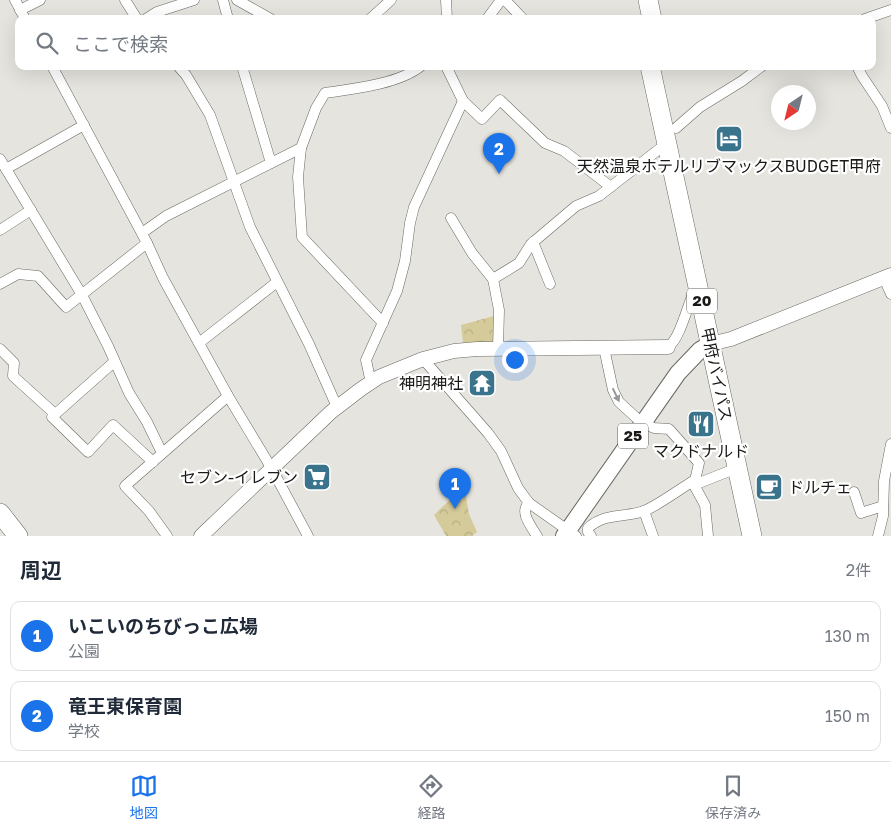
<!DOCTYPE html>
<html lang="ja">
<head>
<meta charset="utf-8">
<style>
  :root { --surface:#fff; --page:#f2f2f3; --text:#1f2937; --muted:#747a83; --line:#e0e1e3; --accent:#1a73e8 }
  body { margin:0; font-family:"Golos Text","Noto Sans JP",sans-serif; background:var(--page); color:var(--text) }
  .compass { position:absolute; left:771px; top:85px; width:45px; height:45px; border-radius:50%; background:var(--surface); box-shadow:0 5px 20px #0002; rotate:215deg }
  .you { position:absolute; left:514px; top:359px; width:18px; height:18px; margin:-12px; border:4px solid #fff; border-radius:50%; background:#1a73e8; box-shadow:0 0 0 8px #1a73e833 }
  .badge { display:grid; place-items:center; width:32px; height:32px; border-radius:50%; background:var(--accent); color:#fff; font-size:16px; font-weight:700 }
  .pin { position:absolute; translate:-50% -41px; filter:drop-shadow(0 1px 2px #0008) }
  .pin::after { content:''; position:absolute; top:26px; width:18px; height:15px; background:inherit; clip-path:polygon(0 0,100% 0,50% 100%) }
  .list { margin:0; padding:0; list-style:none }
  h2 { display:flex; justify-content:space-between; align-items:center; height:65px; margin:0; padding:0 20px; font-size:21px }
  h2 small { font-size:16px; font-weight:400; color:var(--muted) }
  .list li { display:grid; grid-template-columns:32px 1fr auto; gap:15px; align-items:center; box-sizing:border-box; height:70px; margin:0 10px 10px; padding:0 10px; border:1px solid var(--line); border-radius:10px }
  .list b { display:block; font-size:19px; white-space:nowrap }
  .list p { margin:0; font-size:16px; white-space:nowrap; color:var(--muted) }
  .list em { font-size:16px; font-style:normal; color:var(--muted) }
  .icon { flex:none; width:28px; height:28px; fill:none; stroke:currentColor; stroke-width:2; stroke-linecap:round; stroke-linejoin:round }
  .map { position:relative; flex:none; width:891px; height:536px; overflow:hidden }
  .search { position:absolute; background:var(--surface); box-shadow:0 5px 20px #0002; left:15px; right:15px; top:15px; height:55px; display:flex; align-items:center; gap:12px; box-sizing:border-box; padding:0 18px; border-radius:10px; color:var(--muted); font-size:19px }
  .sheet { height:225px; background:var(--surface) }
  nav { display:flex; justify-content:space-around; align-items:center; box-sizing:border-box; height:70px; border-top:1px solid var(--line); background:var(--surface); font-size:14px; color:var(--muted) }
  nav a { display:grid; justify-items:center; gap:2px }
  nav .on { color:var(--accent) }
  .map>svg:first-child { display:block }
  .park { fill:url(#park-crowns) }
  .lines { fill:none; stroke-linecap:round; stroke-linejoin:round }
  .street-casing { stroke:#686761; stroke-width:11 }
  .secondary-casing { stroke:#686761; stroke-width:15 }
  .primary-casing { stroke:#686761; stroke-width:18 }
  .highway-casing { stroke:#686761; stroke-width:20 }
  .street { stroke:#fff; stroke-width:10 }
  .secondary { stroke:#fff; stroke-width:14 }
  .primary { stroke:#fff; stroke-width:16 }
  .highway { stroke:#fff; stroke-width:19 }
  .oneway { fill:#989897 }
  .labels { text-anchor:middle; stroke-width:4.5; stroke-linejoin:round; paint-order:stroke }
  .shield { fill:#fff; stroke:#5f5e5d; stroke-width:1 }
  .shield-label { font-size:15px; font-weight:bold; fill:#1a1917 }
  .poi-label { font-size:16px; fill:#1a1917; stroke:#fff }
  .street-label { font-size:16px; fill:#1a1917; stroke:#fff }
</style>
</head>
<body>
<div class="map">
<svg width="891" height="536" viewBox="0 0 891 536">
  <defs>
    <pattern id="park-crowns" width="20" height="18" patternUnits="userSpaceOnUse" patternTransform="scale(1.25)"><rect width="20" height="18" fill="#d5ca9a"/><path d="M2 6a3 3 0 1 1 6 0M12 15a3 3 0 1 1 6 0" fill="none" stroke="#b6ad84"/></pattern>
  </defs>
  <rect width="100%" height="100%" fill="#e6e4de"/>
  <!-- park -->
  <g class="park">
    <polygon points="494,316 494,343 463,343 461,325"/>
    <polygon points="464,486 469,514 477,532 472,536 446,536 434,515"/>
  </g>
  <g class="lines">
    <!-- street casing -->
    <g class="street-casing">
      <g id="street">
        <polyline points="15,0 25,19"/>
        <polyline points="125,0 137,19"/>
        <polyline points="223,0 228,19"/>
        <polyline points="237,0 271,19"/>
        <polyline points="446,0 447,19"/>
        <polyline points="505,0 523,19"/>
        <polyline points="20,10 40,0"/>
        <polyline points="146,19 157,12 194,0"/>
        <polyline points="370,19 391,0"/>
        <polyline points="487,19 501,0"/>
        <polyline points="865,19 891,10"/>
        <polyline points="52,66 147,243 163,278 228,396 272,469 308,536"/>
        <polyline points="178,66 186,75 210,115 250,227 309,344 337,407"/>
        <polyline points="242,66 271,163"/>
        <polyline points="857,66 862,76 882,106 891,128"/>
        <polyline points="463,101 482,119 500,100 545,143 564,151 611,187"/>
        <polyline points="676,128 700,107 742,81 762,66"/>
        <polyline points="0,159 82,295 108,346 129,393 147,422 162,453"/>
        <polyline points="6,169 84,125"/>
        <polyline points="451,218 472,253 493,279"/>
        <polyline points="0,230 31,210"/>
        <polyline points="142,233 166,216 301,148"/>
        <polyline points="533,242 550,284"/>
        <polyline points="884,278 891,294"/>
        <polyline points="0,284 18,274 38,276 66,307 147,243"/>
        <path d="M383,323L302,237L298,177L301,148L316,108L325,93C353,89 399,84 421,66"/>
        <polyline points="199,343 277,282"/>
        <path d="M668,347C681,338 688,302 696,287"/>
        <polyline points="604,348 613,390 619,402 642,423 654,428 669,429 699,463 694,485 705,505 708,536"/>
        <polyline points="0,349 14,363 13,376 55,414"/>
        <polyline points="498,349 499,310 493,279 519,263 531,244 576,206 599,196 667,143"/>
        <polyline points="423,359 488,433 501,451 518,488 529,503 576,536"/>
        <polyline points="114,362 52,417 88,452 113,425 153,462"/>
        <polyline points="371,383 366,360 397,291 405,261 410,223 414,207 463,101 446,66"/>
        <polyline points="694,485 737,468"/>
        <polyline points="854,492 861,513 883,506"/>
        <path d="M529,503C519,512 531,526 537,536"/>
        <polyline points="644,511 653,536"/>
        <polyline points="167,536 149,511 125,486 228,396"/>
        <path d="M591,536L588,532V528C606,512 625,518 644,511C659,505 681,488 695,480"/>
        <polyline points="878,536 883,516 884,481 891,444"/>
      </g>
    </g>
    <!-- secondary casing -->
    <g class="secondary-casing">
      <g id="secondary">
        <polyline points="710,344 731,339 891,275"/>
        <polyline points="201,536 331,412 361,389 379,377 423,359 454,351 477,349 668,347"/>
      </g>
    </g>
    <!-- primary casing -->
    <g class="primary-casing">
      <polyline id="primary" points="564,536 678,373 700,350 710,344"/>
    </g>
    <!-- highway casing -->
    <g class="highway-casing">
      <g id="highway">
        <polyline points="648,0 652,19"/>
        <polyline points="650,66 752,536"/>
        <polyline points="0,513 18,536"/>
      </g>
    </g>
    <!-- street -->
    <use href="#street" class="street"/>
    <!-- secondary -->
    <use href="#secondary" class="secondary"/>
    <!-- primary -->
    <use href="#primary" class="primary"/>
    <!-- highway -->
    <use href="#highway" class="highway"/>
  </g>
  <!-- one-way arrows -->
  <defs><path id="oneway-solid" d="M-6-.8H1V-3.2L6.5 0L1 3.2V.8H-6Z" transform="scale(1.25)"/></defs>
  <use class="oneway" href="#oneway-solid" transform="translate(616 395) rotate(64)"/>
  <!-- icons -->
  <defs>
    <g id="hotel-square" transform="scale(1.4375)"><rect x="-9" y="-9" width="18" height="18" rx="4" fill="#39738c" stroke="#fff"/><path d="M-6-4.5h1.5V1H6V5H4.5V3h-9V5H-6ZM-4 0a1.8 1.8 0 1 1 3.6 0ZM.5 0V-2.5h3Q6-2.5 6 0Z" fill="#fff"/></g>
    <g id="temple-square" transform="scale(1.4375)"><rect x="-9" y="-9" width="18" height="18" rx="4" fill="#39738c" stroke="#fff"/><path d="M0-6L5-2H3V0L6.5 2.5H4V6H1.5V3h-3V6H-4V2.5H-6.5L-3 0V-2H-5Z" fill="#fff"/></g>
    <g id="restaurant-square" transform="scale(1.4375)"><rect x="-9" y="-9" width="18" height="18" rx="4" fill="#39738c" stroke="#fff"/><path d="M-5-6h1v4h1v-4h1v4h1v-4h1v5L-1.5 .5V6h-2V.5L-5-1ZM5-6V6H3V1.5H1.5Q1.5-4 5-6Z" fill="#fff"/></g>
    <g id="supermarket-square" transform="scale(1.4375)"><rect x="-9" y="-9" width="18" height="18" rx="4" fill="#39738c" stroke="#fff"/><path d="M-6-5.5h2.5l.6 2H6L4.5 2H-2.5L-4.4-4H-6ZM-1.5 3.2a1.3 1.3 0 1 0 .1 0ZM3 3.2a1.3 1.3 0 1 0 .1 0Z" fill="#fff"/></g>
    <g id="cafe-square" transform="scale(1.4375)"><rect x="-9" y="-9" width="18" height="18" rx="4" fill="#39738c" stroke="#fff"/><path d="M-5.5-4.5H6V0H3Q3 3.5 0 3.5H-2.5Q-5.5 3.5-5.5 0ZM3-3.2v2h1.7v-2ZM-6 4.5H4V6H-6Z" fill="#fff"/></g>
  </defs>
  <g fill-rule="evenodd">
    <use href="#hotel-square" x="729" y="139"/>
    <use href="#temple-square" x="482" y="383"/>
    <use href="#restaurant-square" x="701" y="424"/>
    <use href="#supermarket-square" x="317" y="477"/>
    <use href="#cafe-square" x="769" y="487"/>
  </g>
  <g class="labels">
    <!-- shield labels -->
    <g class="shield">
      <rect x="687" y="288.5" width="30" height="25" rx="4"/>
      <rect x="618" y="423.5" width="30" height="25" rx="4"/>
    </g>
    <g class="shield-label">
      <text x="702" y="306">20</text>
      <text x="633" y="441">25</text>
    </g>
    <!-- poi labels -->
    <g class="poi-label">
      <text x="729" y="172">天然温泉ホテルリブマックスBUDGET甲府</text>
      <text x="463" y="389" text-anchor="end">神明神社</text>
      <text x="701" y="457">マクドナルド</text>
      <text x="298" y="483" text-anchor="end">セブン-イレブン</text>
      <text x="788" y="493" text-anchor="start">ドルチェ</text>
    </g>
    <!-- street labels -->
    <g class="street-label">
      <text transform="translate(717 374) rotate(78)" y="6">甲府バイパス</text>
    </g>
  </g>
</svg>
<svg class="compass" viewBox="-18 -18 36 36"><path d="M0-13l5 13h-10z" fill="#e53935"/><path d="M0 13l5-13h-10z" fill="#747a83"/></svg>
<div class="you"></div>
<div class="pin badge" style="left:455px;top:509px">1</div>
<div class="pin badge" style="left:499px;top:174px">2</div>
<div class="search"><svg class="icon" aria-label="search" viewBox="0 0 24 24"><circle cx="10" cy="10" r="6"/><path d="M15 15l6 6"/></svg>ここで検索</div>
</div>
<section class="sheet">
<h2>周辺<small>2件</small></h2>
<ul class="list">
<li><span class="badge">1</span><div><b>いこいのちびっこ広場</b><p>公園</p></div><em>130 m</em></li>
<li><span class="badge">2</span><div><b>竜王東保育園</b><p>学校</p></div><em>150 m</em></li>
</ul>
</section>
<nav>
<a class="on"><svg class="icon" aria-label="map" viewBox="0 0 24 24"><path d="M3 6l6-2 6 2 6-2v14l-6 2-6-2-6 2zM9 4v14M15 6v14"/></svg>地図</a>
<a><svg class="icon" aria-label="directions" viewBox="0 0 24 24"><path d="M12 3l9 9-9 9-9-9zM9 14v-3h6M13 9l2 2-2 2"/></svg>経路</a>
<a><svg class="icon" aria-label="saved" viewBox="0 0 24 24"><path d="M7 4h10v16l-5-4-5 4z"/></svg>保存済み</a>
</nav>
</body>
</html>
